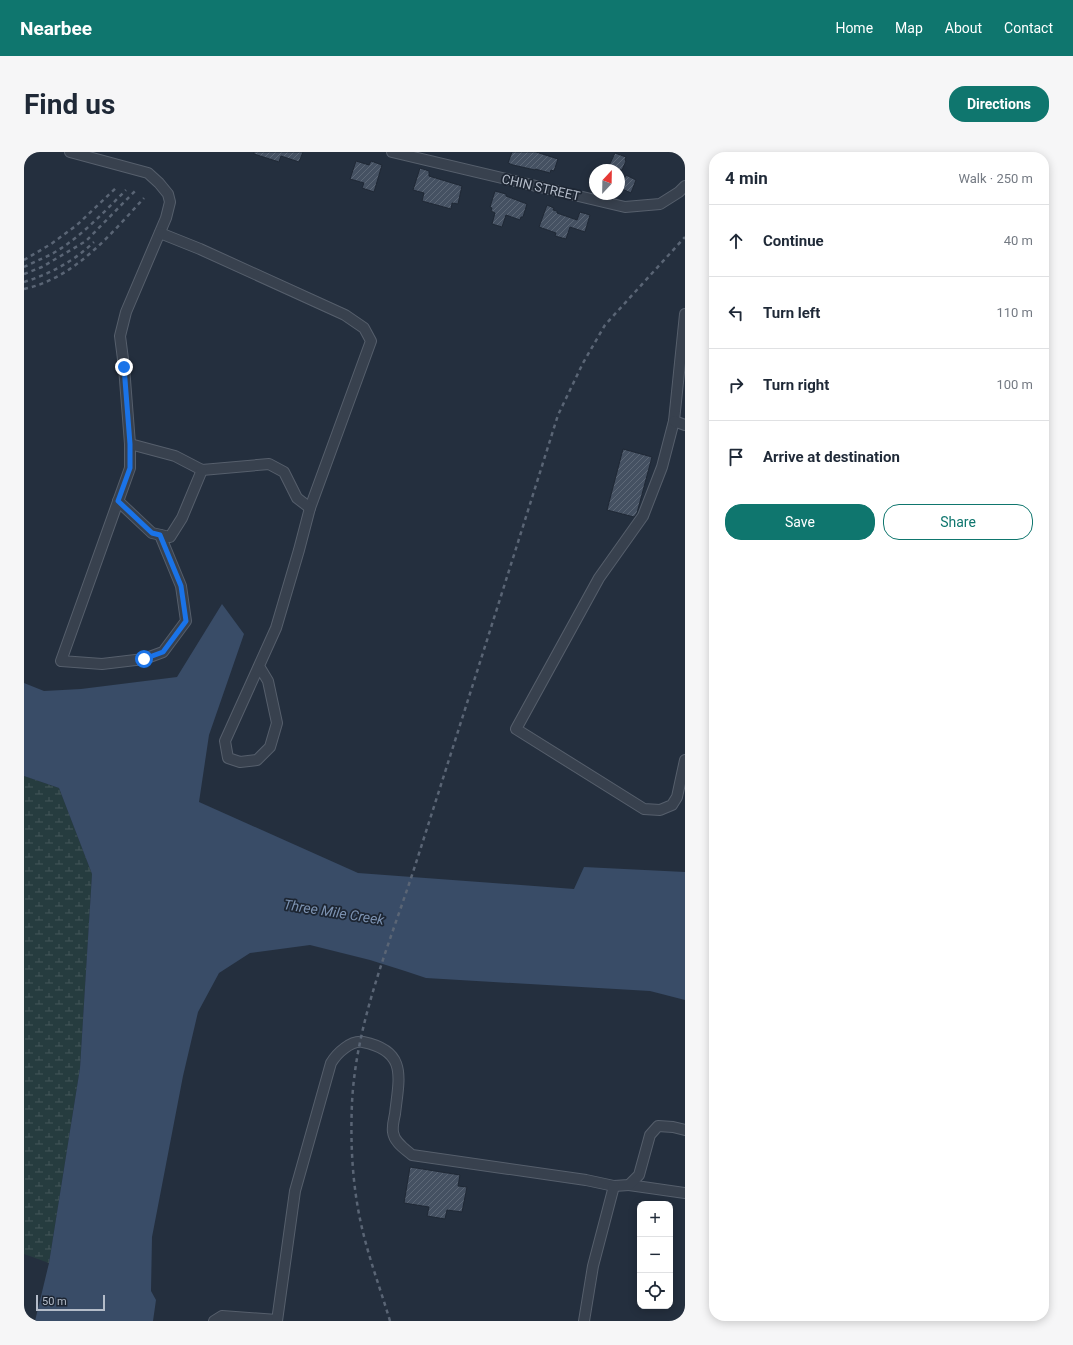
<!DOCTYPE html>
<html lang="en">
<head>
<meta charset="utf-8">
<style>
  :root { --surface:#fff; --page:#f6f6f7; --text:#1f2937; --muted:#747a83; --line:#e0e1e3; --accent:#0f766e }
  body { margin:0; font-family:Roboto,sans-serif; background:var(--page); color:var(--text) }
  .controls { position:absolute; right:12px; bottom:12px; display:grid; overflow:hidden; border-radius:8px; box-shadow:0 2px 10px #0003 }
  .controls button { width:36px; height:36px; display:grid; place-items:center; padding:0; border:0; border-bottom:1px solid var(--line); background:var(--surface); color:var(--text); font:20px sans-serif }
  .compass { position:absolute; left:565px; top:12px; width:36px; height:36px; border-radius:50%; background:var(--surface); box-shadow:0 2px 10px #0003; rotate:22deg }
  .scale { position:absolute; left:12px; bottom:10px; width:69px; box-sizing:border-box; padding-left:4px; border:2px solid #b4bcc9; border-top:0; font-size:11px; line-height:14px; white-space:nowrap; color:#b4bcc9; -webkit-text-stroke:3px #1d2633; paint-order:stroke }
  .stop { position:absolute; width:12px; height:12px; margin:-9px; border:3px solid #1a73e8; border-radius:50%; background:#fff }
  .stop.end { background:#1a73e8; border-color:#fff; box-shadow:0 1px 4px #0008 }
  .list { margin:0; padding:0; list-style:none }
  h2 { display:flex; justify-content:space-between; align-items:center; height:52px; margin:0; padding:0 16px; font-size:17px }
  h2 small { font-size:13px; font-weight:400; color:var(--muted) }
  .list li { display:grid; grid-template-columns:26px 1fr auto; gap:12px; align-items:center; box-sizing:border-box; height:72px; padding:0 16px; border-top:1px solid var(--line) }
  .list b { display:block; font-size:15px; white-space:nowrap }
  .list em { font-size:13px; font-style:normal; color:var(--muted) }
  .actions { display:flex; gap:8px; padding:12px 16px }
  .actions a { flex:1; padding:9px 0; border:1px solid var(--accent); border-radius:16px; text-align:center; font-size:14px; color:var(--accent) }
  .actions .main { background:var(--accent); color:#fff }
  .icon { flex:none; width:22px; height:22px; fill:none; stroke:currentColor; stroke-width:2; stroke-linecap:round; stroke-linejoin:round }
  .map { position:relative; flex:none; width:661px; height:1169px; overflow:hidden; border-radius:16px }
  header { display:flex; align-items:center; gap:24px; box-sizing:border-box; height:56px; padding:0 20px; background:var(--accent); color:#fff }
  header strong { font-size:19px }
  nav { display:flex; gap:22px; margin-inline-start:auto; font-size:14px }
  .intro { display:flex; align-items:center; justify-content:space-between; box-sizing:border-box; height:96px; padding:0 24px }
  h1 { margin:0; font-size:28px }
  .button { padding:10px 18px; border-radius:16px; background:var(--accent); color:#fff; font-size:14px; font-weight:700 }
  main { display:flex; gap:24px; padding:0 24px }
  aside { flex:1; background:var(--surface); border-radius:16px; box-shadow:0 2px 10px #0003 }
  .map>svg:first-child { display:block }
  .wetland { fill:url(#wetland-marsh) }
  .water { fill:#394c67 }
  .building { fill:url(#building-hatch); stroke:#1f2835 }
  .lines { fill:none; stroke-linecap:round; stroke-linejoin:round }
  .minor-casing { stroke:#565f6c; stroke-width:12 }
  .minor { stroke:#38414e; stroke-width:10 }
  .rail { stroke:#5a6575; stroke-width:2.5; stroke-dasharray:4 4; stroke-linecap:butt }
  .route { stroke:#1a73e8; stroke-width:5 }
  .labels { text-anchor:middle; stroke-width:3.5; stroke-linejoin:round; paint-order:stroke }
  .street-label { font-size:13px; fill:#b4bcc9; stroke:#1d2633 }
  .water-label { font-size:14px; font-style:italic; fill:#7c92b1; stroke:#1d2633 }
</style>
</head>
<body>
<header>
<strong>Nearbee</strong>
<nav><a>Home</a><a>Map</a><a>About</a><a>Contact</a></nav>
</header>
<div class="intro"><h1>Find us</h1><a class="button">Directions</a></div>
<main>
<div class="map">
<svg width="661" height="1169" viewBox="0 0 661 1169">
  <defs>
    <pattern id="wetland-marsh" width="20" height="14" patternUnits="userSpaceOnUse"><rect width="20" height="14" fill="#263c3f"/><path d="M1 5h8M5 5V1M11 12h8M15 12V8" fill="none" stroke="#435659"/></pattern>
    <pattern id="building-hatch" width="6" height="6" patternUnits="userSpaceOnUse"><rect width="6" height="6" fill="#455162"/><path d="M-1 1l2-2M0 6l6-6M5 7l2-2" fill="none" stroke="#5d6877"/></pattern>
  </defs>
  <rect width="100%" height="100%" fill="#242f3e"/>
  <!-- wetland -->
  <polygon class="wetland" points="0,624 35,636 68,722 56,916 25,1111 0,1102"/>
  <!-- water -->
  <polygon class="water" points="198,452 220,482 185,583 175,650 334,721 550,737 560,715 661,720 661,848 626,839 402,826 381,819 346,808 286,793 226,801 195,821 174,860 159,924 128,1085 127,1139 132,1148 129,1169 11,1169 25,1111 56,916 68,722 35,636 0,624 0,531 20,539 57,537 153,525"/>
  <!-- building -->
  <g class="building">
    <polygon points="230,0 279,0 275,10 257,4 255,10 230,2"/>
    <polygon points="488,0 512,0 534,7 530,19 527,18 526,21 511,17 511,18 489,13 484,11"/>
    <polygon points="591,1 602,5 601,8 602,9 598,18 583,18"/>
    <polygon points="332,9 345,13 347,9 358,13 350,40 338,36 340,31 326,27"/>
    <polygon points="396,16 405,19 405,24 438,34 434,52 428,51 427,57 398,49 400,41 389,38"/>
    <polygon points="602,23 612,28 607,41 596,36"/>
    <polygon points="471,39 482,42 482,44 503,52 499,65 497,65 496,68 482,63 478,75 468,72 471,61 467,59 468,56 466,55"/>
    <polygon points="523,53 530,56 529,58 533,59 533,61 553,68 556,60 566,63 561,80 546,75 542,87 531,84 532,81 515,75"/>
    <polygon points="599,297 628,305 613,361 610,365 583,358"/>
    <polygon points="386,1015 436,1023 434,1034 443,1035 438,1060 423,1058 421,1067 403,1064 405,1055 380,1051"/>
  </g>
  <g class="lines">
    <!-- minor casing -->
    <g class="minor-casing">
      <g id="minor">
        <polyline points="46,0 124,21 135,31 144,42 146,50 142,66 102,160 96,184 100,215 106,292 106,316 37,509 78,512 120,507 139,500 162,469 157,434 136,383"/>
        <polyline points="368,0 601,55 636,52 655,40 661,34"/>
        <polyline points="136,81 176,97 321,163 340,176 347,189 286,356 275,398 252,476 201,589 204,606 216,610 233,608 246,595 253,571 244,529 235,514"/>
        <polyline points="661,162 650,269 638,315 619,364 575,426 492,577 620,657 636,658 648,653 653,645 661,608"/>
        <polyline points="650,269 661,273"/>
        <polyline points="106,292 151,304 178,318 245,312 260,320 273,346 286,356"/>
        <polyline points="94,349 128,381 146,385 158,366 178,318"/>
        <polyline points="605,1033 661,1041"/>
        <polyline points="190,1169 198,1164 253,1168"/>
        <path d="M253,1169L271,1039L307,911C313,901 327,888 339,890C384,899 375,926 371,962C370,967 368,974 369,980C370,990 381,997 388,1003L562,1028L590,1034L605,1033L615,1023L626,983L634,974L649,975L661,978"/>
        <polyline points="560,1169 569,1114 590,1034"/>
      </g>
    </g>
    <!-- minor -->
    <use href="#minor" class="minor"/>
    <!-- rail -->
    <g class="rail">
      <polyline points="0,108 27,92 53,73 93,35"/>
      <path d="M0,115C8,111 17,107 26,103C55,87 78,62 102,38"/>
      <polyline points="0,122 18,115 62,89 112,38"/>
      <path d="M0,130C26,122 50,109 70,90"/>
      <path d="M0,137C51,126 87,82 120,46"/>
      <path d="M366,1169C358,1142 348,1115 341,1088C329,1044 326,997 328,951C332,869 366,791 391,714C439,564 487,413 534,263L559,211L581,173L661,85"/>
    </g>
  </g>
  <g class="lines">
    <!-- route -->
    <polyline class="route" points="100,215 106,292 106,316 94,349 128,381 136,383 157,434 162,469 139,500 120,507"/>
  </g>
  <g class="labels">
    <!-- street labels -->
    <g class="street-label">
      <text transform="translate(517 35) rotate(13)" y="5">CHIN STREET</text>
    </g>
    <!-- water labels -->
    <g class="water-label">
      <text transform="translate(310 760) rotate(9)" y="5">Three Mile Creek</text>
    </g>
  </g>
</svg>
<div class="controls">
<button>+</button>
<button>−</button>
<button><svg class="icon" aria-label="locate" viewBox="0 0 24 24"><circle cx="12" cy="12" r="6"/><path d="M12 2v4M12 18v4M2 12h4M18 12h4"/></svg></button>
</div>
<svg class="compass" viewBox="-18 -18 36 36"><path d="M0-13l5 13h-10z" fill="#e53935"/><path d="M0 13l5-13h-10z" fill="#747a83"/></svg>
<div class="scale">50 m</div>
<div class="stop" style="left:120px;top:507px"></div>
<div class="stop end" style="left:100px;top:215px"></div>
</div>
<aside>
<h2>4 min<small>Walk · 250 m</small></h2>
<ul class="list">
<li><svg class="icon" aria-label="ahead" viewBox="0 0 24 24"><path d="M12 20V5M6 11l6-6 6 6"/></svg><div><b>Continue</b></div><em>40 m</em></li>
<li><svg class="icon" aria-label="left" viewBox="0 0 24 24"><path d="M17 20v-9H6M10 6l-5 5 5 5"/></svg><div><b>Turn left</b></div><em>110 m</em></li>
<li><svg class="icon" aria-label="right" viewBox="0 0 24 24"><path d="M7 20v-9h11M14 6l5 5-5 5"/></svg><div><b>Turn right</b></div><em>100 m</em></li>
<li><svg class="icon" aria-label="arrive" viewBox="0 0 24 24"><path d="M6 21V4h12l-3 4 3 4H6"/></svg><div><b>Arrive at destination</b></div></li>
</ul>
<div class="actions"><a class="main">Save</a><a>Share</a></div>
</aside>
</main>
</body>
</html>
